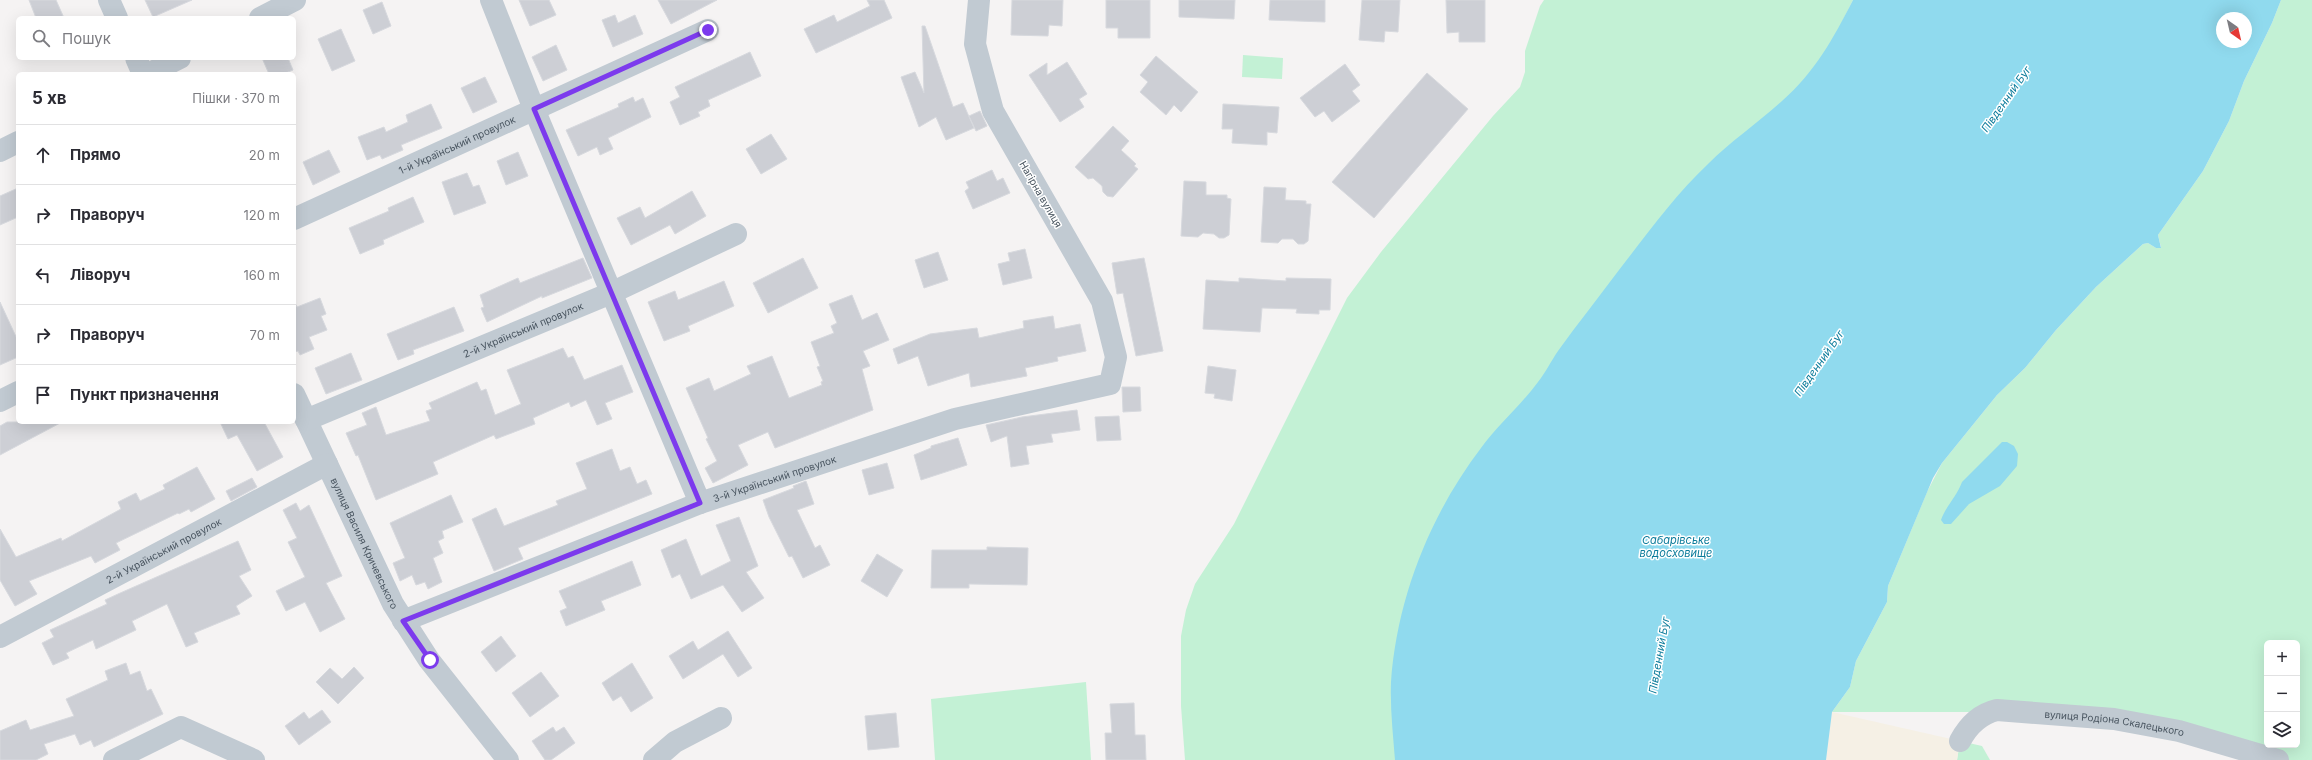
<!DOCTYPE html>
<html lang="uk">
<head>
<meta charset="utf-8">
<style>
  :root { --surface:#fff; --page:#f7f7f7; --text:#2b2b33; --muted:#7c7c81; --line:#e1e1e2 }
  body { margin:0; font-family:Inter,sans-serif; background:var(--page); color:var(--text) }
  .controls { position:absolute; right:12px; bottom:12px; display:grid; overflow:hidden; border-radius:6px; box-shadow:0 4px 16px #0002 }
  .controls button { width:36px; height:36px; display:grid; place-items:center; padding:0; border:0; border-bottom:1px solid var(--line); background:var(--surface); color:var(--text); font:20px sans-serif }
  .compass { position:absolute; left:2216px; top:12px; width:36px; height:36px; border-radius:50%; background:var(--surface); box-shadow:0 4px 16px #0002; rotate:146deg }
  .stop { position:absolute; width:12px; height:12px; margin:-9px; border:3px solid #7c3aed; border-radius:50%; background:#fff }
  .stop.end { background:#7c3aed; border-color:#fff; box-shadow:0 1px 4px #0008 }
  .list { margin:0; padding:0; list-style:none }
  h2 { display:flex; justify-content:space-between; align-items:center; height:52px; margin:0; padding:0 16px; font-size:17px }
  h2 small { font-size:13px; font-weight:400; color:var(--muted) }
  .list li { display:grid; grid-template-columns:26px 1fr auto; gap:12px; align-items:center; box-sizing:border-box; height:60px; padding:0 16px; border-top:1px solid var(--line) }
  .list b { display:block; font-size:15px; white-space:nowrap }
  .list em { font-size:13px; font-style:normal; color:var(--muted) }
  .icon { flex:none; width:22px; height:22px; fill:none; stroke:currentColor; stroke-width:2; stroke-linecap:round; stroke-linejoin:round }
  .map { position:relative; flex:none; width:2312px; height:760px; overflow:hidden }
  .search { position:absolute; background:var(--surface); box-shadow:0 4px 16px #0002; left:16px; top:16px; width:280px; height:44px; display:flex; align-items:center; gap:10px; box-sizing:border-box; padding:0 14px; border-radius:6px; color:var(--muted); font-size:15px }
  .panel { position:absolute; background:var(--surface); box-shadow:0 4px 16px #0002; left:16px; top:72px; width:280px; height:352px; border-radius:6px }
  .map>svg:first-child { display:block }
  .green { fill:#c3f1d5; fill-rule:evenodd }
  .sand { fill:#f5f0e5 }
  .water { fill:#90daee; fill-rule:evenodd }
  .building { fill:#cdcfd5; stroke:#d7d9de }
  .lines { fill:none; stroke-linecap:round; stroke-linejoin:round }
  .minor { stroke:#c1cad2; stroke-width:22 }
  .route { stroke:#7c3aed; stroke-width:5 }
  .labels { text-anchor:middle; stroke-width:3; stroke-linejoin:round; paint-order:stroke }
  .street-label { font-size:10px; fill:#4a5661; stroke:#fff }
  .water-label { font-size:11px; font-style:italic; fill:#0c7c9b; stroke:#fff }
</style>
</head>
<body>
<div class="map">
<svg width="2312" height="760" viewBox="0 0 2312 760">
  <rect width="100%" height="100%" fill="#f5f3f3"/>
  <!-- green -->
  <g class="green">
    <polygon points="1544,0 1853,0 1841,24 1855,60 1417,760 1185,760 1181,706 1181,636 1186,610 1195,584 1234,524 1347,298 1381,252 1493,116 1520,87 1525,72 1525,51 1540,6"/>
    <path d="M2281,0H2312V760H2278L2179,731L1990,712H1832L1850,687L1856,661L1887,602L1888,586L1927,492L1942,463L1997,395L2025,368L2056,330L2096,287L2143,244L2148,243L2156,248L2161,247L2158,235L2203,171L2229,121L2244,81L2272,23ZM2267,643H2297V745H2267Z"/>
    <polygon points="1243,55 1283,58 1282,79 1242,77"/>
    <polygon points="1086,682 1091,760 935,760 931,699"/>
    <polygon points="1960,741 1982,746 1990,760 1957,760"/>
  </g>
  <!-- sand -->
  <polygon class="sand" points="1832,712 1960,741 1957,760 1826,760"/>
  <!-- water -->
  <g class="water">
    <path d="M1853,0H2281L2272,23L2244,81L2229,121L2203,171L2158,235L2161,248H2156L2148,243L2143,244L2096,287L2056,330L2025,368L1997,395L1942,463L1933,478L1888,586L1887,602L1856,661L1850,687L1832,712L1826,760H1395C1393,734 1390,708 1391,682C1397,598 1430,515 1481,448C1498,425 1521,405 1538,382C1546,372 1551,361 1558,351C1578,323 1599,297 1619,270C1647,234 1675,195 1708,164C1731,141 1758,123 1782,101C1815,72 1833,39 1853,0ZM2222,18H2246V42H2222Z"/>
    <path d="M2002,442H2007L2014,446L2018,454L2017,466L2000,486L1969,504L1951,524H1944L1941,520C1946,506 1957,496 1962,482Z"/>
  </g>
  <!-- building -->
  <g class="building">
    <polygon points="29,0 56,0 64,18 36,18"/>
    <polygon points="145,0 192,0 153,17"/>
    <polygon points="519,0 549,0 556,15 530,26"/>
    <polygon points="658,0 717,0 671,24"/>
    <polygon points="867,0 884,0 892,18 816,53 804,29 834,15 837,22 870,6"/>
    <polygon points="1012,0 1063,0 1062,26 1049,25 1048,36 1011,35"/>
    <polygon points="1106,0 1150,0 1150,38 1118,38 1118,28 1106,28"/>
    <polygon points="1179,0 1235,0 1234,19 1179,17"/>
    <polygon points="1270,0 1325,0 1325,22 1269,20"/>
    <polygon points="1362,0 1400,0 1398,32 1385,31 1384,42 1359,40"/>
    <polygon points="1446,0 1485,0 1485,42 1459,42 1459,32 1447,33"/>
    <polygon points="382,2 391,26 373,34 363,10"/>
    <polygon points="615,15 618,23 635,15 643,34 613,47 602,20"/>
    <polygon points="922,26 925,26 953,107 963,103 974,128 946,140 936,117 919,127 901,77 915,72 924,93"/>
    <polygon points="341,29 355,61 332,71 318,39"/>
    <polygon points="556,45 567,70 543,81 532,57"/>
    <polygon points="750,52 761,76 708,100 710,106 698,112 700,116 680,125 670,102 680,97 675,87"/>
    <polygon points="1156,56 1198,92 1181,112 1174,105 1166,115 1140,92 1148,82 1140,75"/>
    <polygon points="262,58 288,58 293,70 283,74 269,74"/>
    <polygon points="1067,62 1087,94 1079,99 1084,107 1060,122 1029,75 1047,63 1047,75"/>
    <polygon points="1345,64 1360,85 1352,91 1360,101 1332,122 1324,111 1315,117 1300,98"/>
    <polygon points="1427,73 1468,109 1374,218 1332,182"/>
    <polygon points="485,77 497,102 473,113 461,88"/>
    <polygon points="633,97 635,102 643,98 651,117 608,138 613,149 600,155 597,147 578,156 566,130 619,107 618,104"/>
    <polygon points="431,104 442,128 401,145 403,150 382,159 380,155 367,160 358,137 384,127 386,132 408,122 406,115"/>
    <polygon points="1223,104 1279,107 1277,133 1267,132 1267,145 1232,143 1233,129 1222,129"/>
    <polygon points="980,111 987,126 976,131 969,116"/>
    <polygon points="1113,126 1129,141 1121,150 1136,164 1134,166 1138,169 1113,197 1107,196 1103,192 1102,186 1093,178 1088,179 1075,167"/>
    <polygon points="771,134 787,159 761,174 746,149"/>
    <polygon points="329,150 340,172 313,185 303,162"/>
    <polygon points="518,152 528,176 506,185 497,161"/>
    <polygon points="992,170 997,181 1003,178 1010,193 973,209 965,191 969,188 966,182"/>
    <polygon points="467,173 473,187 479,185 486,203 454,215 442,182"/>
    <polygon points="1184,181 1206,182 1206,195 1227,195 1227,198 1231,199 1229,235 1224,238 1219,238 1214,234 1203,233 1198,237 1181,236"/>
    <polygon points="1264,187 1286,188 1285,200 1306,201 1306,204 1311,204 1308,241 1304,244 1298,244 1293,239 1282,239 1278,243 1261,242"/>
    <polygon points="18,188 18,217 0,225 0,196"/>
    <polygon points="692,191 706,216 675,234 670,225 631,245 617,218 640,207 645,218"/>
    <polygon points="413,197 424,222 383,240 384,244 360,254 349,228 389,211 388,208"/>
    <polygon points="1025,249 1032,278 1003,285 998,264 1010,261 1008,253"/>
    <polygon points="938,252 948,280 924,288 915,260"/>
    <polygon points="583,258 592,278 542,298 542,296 487,322 481,308 484,307 480,295 518,278 520,283"/>
    <polygon points="803,258 818,288 768,313 753,283"/>
    <polygon points="1144,258 1163,351 1136,356 1123,293 1117,294 1112,263"/>
    <polygon points="1239,278 1286,281 1286,278 1331,279 1330,310 1319,310 1319,314 1296,313 1297,309 1262,308 1260,332 1203,329 1206,280 1239,282"/>
    <polygon points="724,281 734,306 688,326 690,331 664,341 648,302 675,291 678,300"/>
    <polygon points="852,295 862,320 877,313 889,340 863,351 870,366 862,369 873,410 775,448 768,432 738,445 748,465 713,483 705,468 717,461 706,439 708,438 686,388 709,378 714,391 751,374 747,366 772,356 789,398 822,385 821,382 823,381 817,367 820,366 811,342 834,333 831,326 837,323 829,304"/>
    <polygon points="320,298 326,314 321,316 327,330 309,337 314,349 300,355 298,351 294,352 294,301 297,307"/>
    <polygon points="0,302 18,341 18,357 0,365"/>
    <polygon points="454,307 464,331 413,350 414,354 398,360 387,334"/>
    <polygon points="1053,316 1055,329 1080,324 1086,351 1057,357 1058,361 1025,368 1027,376 996,382 971,387 969,373 928,386 918,356 898,364 893,349 930,334 977,328 979,338 1024,328 1023,321"/>
    <polygon points="563,348 568,358 573,356 584,380 622,365 633,392 605,403 612,419 597,425 586,400 571,407 569,402 533,418 535,424 496,439 494,435 433,462 438,474 376,500 358,455 356,456 346,433 367,425 362,413 376,407 386,435 430,421 426,411 432,409 429,403 477,382 481,391 486,389 495,415 521,404 507,370"/>
    <polygon points="351,353 362,380 326,394 315,368"/>
    <polygon points="1208,366 1236,370 1232,401 1214,398 1215,394 1205,393"/>
    <polygon points="1122,387 1140,387 1141,411 1123,412"/>
    <polygon points="1077,410 1080,430 1051,434 1053,442 1026,446 1029,464 1011,467 1007,436 991,442 986,425 1022,417"/>
    <polygon points="1119,416 1121,440 1097,441 1095,417"/>
    <polygon points="7,422 62,422 0,455 0,426"/>
    <polygon points="220,422 264,422 283,457 257,471 237,435 228,439"/>
    <polygon points="958,438 967,465 921,480 914,455 931,448 931,446"/>
    <polygon points="612,449 620,471 630,467 637,484 646,480 652,494 518,548 523,559 494,571 472,519 496,508 504,526 558,505 556,501 587,489 576,463"/>
    <polygon points="887,463 894,488 869,495 862,470"/>
    <polygon points="197,467 215,499 191,512 189,509 179,514 178,513 116,543 120,550 95,563 91,556 29,581 37,594 15,606 0,580 0,529 16,557 61,538 62,541 121,509 118,502 136,493 140,501 165,489 163,485"/>
    <polygon points="252,478 257,487 231,501 226,491"/>
    <polygon points="806,481 814,504 797,510 815,548 820,545 830,565 803,578 792,556 789,557 769,517 763,500 794,488 793,486"/>
    <polygon points="451,495 463,522 442,531 444,538 438,541 443,553 433,558 442,582 428,589 425,582 416,585 412,575 400,581 393,563 405,558 390,523"/>
    <polygon points="296,503 300,511 309,505 342,576 326,583 345,619 320,632 305,602 286,611 276,591 305,577 288,542 297,538 283,510"/>
    <polygon points="739,517 758,566 746,572 764,598 742,612 723,585 691,599 680,574 672,578 661,550 686,539 701,576 731,561 716,525"/>
    <polygon points="238,541 251,570 239,576 252,596 236,606 240,614 194,633 198,642 186,647 167,604 132,621 136,630 96,649 93,640 66,653 69,658 53,665 42,643 54,637 50,630 107,604 105,600 118,594"/>
    <polygon points="987,547 1028,548 1027,585 969,584 969,588 931,588 932,550 987,550"/>
    <polygon points="877,554 903,570 887,597 861,581"/>
    <polygon points="632,561 641,585 601,601 605,610 566,626 560,611 567,608 559,591"/>
    <polygon points="728,631 752,668 738,677 723,654 683,679 669,656 693,641 698,650"/>
    <polygon points="501,636 516,656 496,672 481,652"/>
    <polygon points="126,663 130,675 140,671 147,691 151,689 163,714 94,747 91,740 80,745 75,734 44,744 48,754 36,760 0,760 0,731 26,720 30,730 74,716 66,699 108,680 105,671"/>
    <polygon points="632,663 653,698 631,712 621,696 613,701 602,683"/>
    <polygon points="354,667 364,678 338,704 316,682 330,668 342,679"/>
    <polygon points="541,672 559,696 530,717 512,693"/>
    <polygon points="1134,703 1135,735 1145,735 1146,760 1106,760 1105,733 1112,733 1110,704"/>
    <polygon points="322,710 331,722 299,745 285,726 304,712 309,719"/>
    <polygon points="896,713 899,747 868,750 865,716"/>
    <polygon points="553,727 556,732 564,727 575,743 551,760 545,760 532,741"/>
  </g>
  <g class="lines">
    <!-- minor -->
    <g class="minor">
      <polyline points="109,0 117,18"/>
      <polyline points="491,0 534,109 700,503"/>
      <polyline points="260,18 295,0"/>
      <polyline points="136,58 143,74"/>
      <polyline points="148,74 180,58"/>
      <polyline points="0,151 18,142"/>
      <path id="s1" d="M294,219L708,30"/>
      <path id="s2" d="M294,394L393,604L429,660L508,760"/>
      <polyline points="0,401 18,392"/>
      <path id="s3" d="M306,420L611,293L736,234"/>
      <path id="s4" d="M403,621L700,503L955,419L1110,384L1116,357L1102,301L993,111L975,44L979,0"/>
      <path id="s5" d="M0,637L327,464"/>
      <path id="s6" d="M1960,741C1968,726 1980,714 1997,710L2114,719L2179,731L2278,760"/>
      <polyline points="114,760 181,727 254,760"/>
      <polyline points="654,760 675,742 721,718"/>
    </g>
  </g>
  <g class="lines">
    <!-- route -->
    <polyline class="route" points="430,660 403,621 700,503 534,109 708,30"/>
  </g>
  <g class="labels">
    <!-- street labels -->
    <g class="street-label">
      <text dy="4" stroke="none"><textPath href="#s1" startOffset="179">1-й Український провулок</textPath></text>
      <text transform="translate(1041 194) rotate(60)" y="4">Нагірна вулиця</text>
      <text dy="4" stroke="none"><textPath href="#s3" startOffset="235">2-й Український провулок</textPath></text>
      <text dy="4" stroke="none"><textPath href="#s4" startOffset="398">3-й Український провулок</textPath></text>
      <text dy="4" stroke="none"><textPath href="#s2" startOffset="165">вулиця Василя Кричевського</textPath></text>
      <text dy="4" stroke="none"><textPath href="#s5" startOffset="185">2-й Український провулок</textPath></text>
      <text dy="4" stroke="none"><textPath href="#s6" startOffset="168">вулиця Родіона Скалецького</textPath></text>
    </g>
    <!-- water labels -->
    <g class="water-label">
      <text transform="translate(2006 99) rotate(-55)" y="4">Південний Буг</text>
      <text transform="translate(1819 363) rotate(-55)" y="4">Південний Буг</text>
      <text x="1676" y="544">Сабарівське<tspan x="1676" dy="13">водосховище</tspan></text>
      <text transform="translate(1659 655) rotate(-80)" y="4">Південний Буг</text>
    </g>
  </g>
</svg>
<div class="controls">
<button>+</button>
<button>−</button>
<button><svg class="icon" aria-label="layers" viewBox="0 0 24 24"><path d="M12 4l9 5-9 5-9-5zM3 14l9 5 9-5"/></svg></button>
</div>
<svg class="compass" viewBox="-18 -18 36 36"><path d="M0-13l5 13h-10z" fill="#e53935"/><path d="M0 13l5-13h-10z" fill="#7c7c81"/></svg>
<div class="stop" style="left:430px;top:660px"></div>
<div class="stop end" style="left:708px;top:30px"></div>
<div class="search"><svg class="icon" aria-label="search" viewBox="0 0 24 24"><circle cx="10" cy="10" r="6"/><path d="M15 15l6 6"/></svg>Пошук</div>
<section class="panel">
<h2>5 хв<small>Пішки · 370 m</small></h2>
<ul class="list">
<li><svg class="icon" aria-label="ahead" viewBox="0 0 24 24"><path d="M12 20V5M6 11l6-6 6 6"/></svg><div><b>Прямо</b></div><em>20 m</em></li>
<li><svg class="icon" aria-label="right" viewBox="0 0 24 24"><path d="M7 20v-9h11M14 6l5 5-5 5"/></svg><div><b>Праворуч</b></div><em>120 m</em></li>
<li><svg class="icon" aria-label="left" viewBox="0 0 24 24"><path d="M17 20v-9H6M10 6l-5 5 5 5"/></svg><div><b>Ліворуч</b></div><em>160 m</em></li>
<li><svg class="icon" aria-label="right" viewBox="0 0 24 24"><path d="M7 20v-9h11M14 6l5 5-5 5"/></svg><div><b>Праворуч</b></div><em>70 m</em></li>
<li><svg class="icon" aria-label="arrive" viewBox="0 0 24 24"><path d="M6 21V4h12l-3 4 3 4H6"/></svg><div><b>Пункт призначення</b></div></li>
</ul>
</section>
</div>
</body>
</html>
